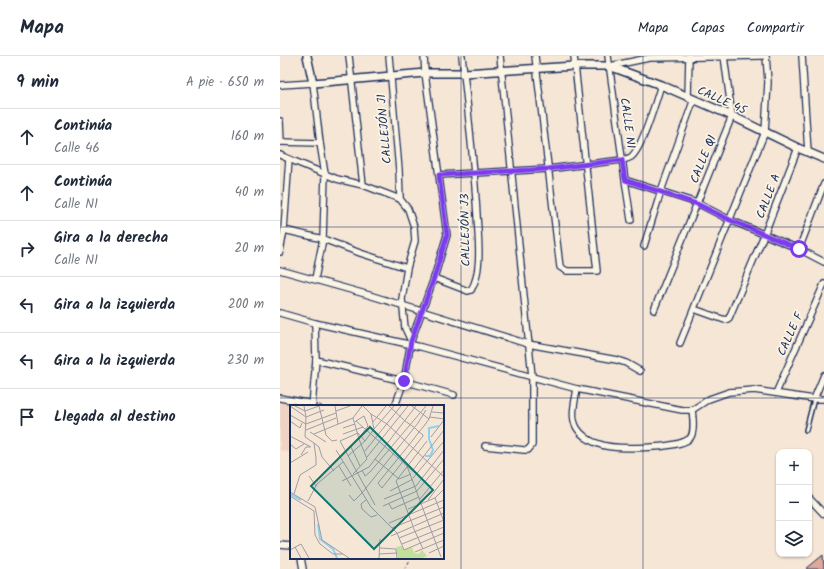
<!DOCTYPE html>
<html lang="es">
<head>
<meta charset="utf-8">
<style>
  :root { --surface:#fff; --page:#f2f2f3; --text:#1f2937; --muted:#747a83; --line:#e0e1e3 }
  body { margin:0; font-family:Kalam,sans-serif; background:var(--page); color:var(--text) }
  .controls { position:absolute; right:12px; bottom:12px; display:grid; overflow:hidden; border-radius:8px; box-shadow:0 1px 3px #0004 }
  .controls button { width:36px; height:36px; display:grid; place-items:center; padding:0; border:0; border-bottom:1px solid var(--line); background:var(--surface); color:var(--text); font:20px sans-serif }
  .stop { position:absolute; width:12px; height:12px; margin:-9px; border:3px solid #7c3aed; border-radius:50%; background:#fff }
  .stop.end { background:#7c3aed; border-color:#fff; box-shadow:0 1px 4px #0008 }
  .list { margin:0; padding:0; list-style:none }
  h2 { display:flex; justify-content:space-between; align-items:center; height:52px; margin:0; padding:0 16px; font-size:17px }
  h2 small { font-size:13px; font-weight:400; color:var(--muted) }
  .list li { display:grid; grid-template-columns:26px 1fr auto; gap:12px; align-items:center; box-sizing:border-box; height:56px; padding:0 16px; border-top:1px solid var(--line) }
  .list b { display:block; font-size:15px; white-space:nowrap }
  .list p { margin:0; font-size:13px; white-space:nowrap; color:var(--muted) }
  .list em { font-size:13px; font-style:normal; color:var(--muted) }
  .icon { flex:none; width:22px; height:22px; fill:none; stroke:currentColor; stroke-width:2; stroke-linecap:round; stroke-linejoin:round }
  .map { position:relative; flex:none; width:544px; height:513px; overflow:hidden }
  header { display:flex; align-items:center; gap:24px; box-sizing:border-box; height:56px; padding:0 20px; background:var(--surface); border-bottom:1px solid var(--line) }
  header strong { font-size:19px }
  nav { display:flex; gap:22px; margin-inline-start:auto; font-size:14px }
  main { display:flex }
  aside { flex:1; background:var(--surface) }
  .map>svg:first-child { display:block }
  .built { fill:#efd3c4 }
  .building { fill:#e0a899; stroke:#1b2f5e }
  .lines { fill:none; stroke-linecap:round; stroke-linejoin:round }
  .service-casing { stroke:#1b2f5e; stroke-width:6 }
  .minor-casing { stroke:#1b2f5e; stroke-width:8 }
  .tertiary-casing { stroke:#1b2f5e; stroke-width:10 }
  .path { stroke:#1b2f5e; stroke-width:1; stroke-dasharray:3 3; stroke-linecap:butt }
  .service { stroke:#fcf5e5; stroke-width:3 }
  .minor { stroke:#fcf5e5; stroke-width:5.5 }
  .tertiary { stroke:#fcf5e5; stroke-width:7 }
  .route { stroke:#7c3aed; stroke-width:5 }
  .grid { fill:none; stroke:#1b2f5e; stroke-width:1; stroke-opacity:0.55 }
  .labels { text-anchor:middle; stroke-width:3.5; stroke-linejoin:round; paint-order:stroke }
  .street-label { font-size:12px; fill:#1b2f5e; stroke:#fcf5e5 }
  .inset-river { fill:none; stroke:#8ed1f0; stroke-width:2 }
  .inset-road { fill:none; stroke:#9e9da6; stroke-width:1 }
  .view { fill:#0f766e; fill-opacity:0.15; stroke:#0f766e; stroke-width:2 }
  .inset-edge { fill:none; stroke:#1b2f5e; stroke-width:2 }
</style>
</head>
<body>
<header>
<strong>Mapa</strong>
<nav><a>Mapa</a><a>Capas</a><a>Compartir</a></nav>
</header>
<main>
<aside>
<h2>9 min<small>A pie · 650 m</small></h2>
<ul class="list">
<li><svg class="icon" aria-label="ahead" viewBox="0 0 24 24"><path d="M12 20V5M6 11l6-6 6 6"/></svg><div><b>Continúa</b><p>Calle 46</p></div><em>160 m</em></li>
<li><svg class="icon" aria-label="ahead" viewBox="0 0 24 24"><path d="M12 20V5M6 11l6-6 6 6"/></svg><div><b>Continúa</b><p>Calle N1</p></div><em>40 m</em></li>
<li><svg class="icon" aria-label="right" viewBox="0 0 24 24"><path d="M7 20v-9h11M14 6l5 5-5 5"/></svg><div><b>Gira a la derecha</b><p>Calle N1</p></div><em>20 m</em></li>
<li><svg class="icon" aria-label="left" viewBox="0 0 24 24"><path d="M17 20v-9H6M10 6l-5 5 5 5"/></svg><div><b>Gira a la izquierda</b></div><em>200 m</em></li>
<li><svg class="icon" aria-label="left" viewBox="0 0 24 24"><path d="M17 20v-9H6M10 6l-5 5 5 5"/></svg><div><b>Gira a la izquierda</b></div><em>230 m</em></li>
<li><svg class="icon" aria-label="arrive" viewBox="0 0 24 24"><path d="M6 21V4h12l-3 4 3 4H6"/></svg><div><b>Llegada al destino</b></div></li>
</ul>
</aside>
<div class="map">
<svg width="544" height="513" viewBox="0 0 544 513">
  <rect width="100%" height="100%" fill="#f6e6d6"/>
  <filter id="ink" filterUnits="userSpaceOnUse"><feTurbulence type="fractalNoise" baseFrequency=".025" numOctaves="2"/><feDisplacementMap in="SourceGraphic" scale="8" xChannelSelector="R" yChannelSelector="G"/><feConvolveMatrix kernelMatrix="1 2 1 2 8 2 1 2 1" color-interpolation-filters="sRGB"/></filter>
  <g filter="url(#ink)">
    <!-- built -->
    <polygon class="built" points="0,346 28,350 11,350 11,397 0,394"/>
    <!-- building -->
    <polygon class="building" points="543,499 544,513 526,513"/>
    <g class="lines">
      <!-- service casing -->
      <g class="service-casing">
        <polyline id="service" points="526,374 534,343"/>
      </g>
      <!-- minor casing -->
      <g class="minor-casing">
        <g id="minor">
          <polyline points="69,0 83,129"/>
          <polyline points="109,0 119,114 120,143"/>
          <polyline points="255,0 280,211 287,215 317,215 294,0"/>
          <polyline points="328,0 345,124 417,147 450,164 519,193 544,206"/>
          <polyline points="522,0 528,96"/>
          <polyline points="330,10 369,2 482,0"/>
          <polyline points="0,29 33,27 40,87 0,86"/>
          <polyline points="408,41 409,0"/>
          <polyline points="0,65 1,86"/>
          <polyline points="0,99 9,103 4,174 0,196"/>
          <polyline points="9,103 57,123 83,129 120,143 128,153 134,171 135,185 127,212 122,243 125,272 131,285"/>
          <path d="M159,119L268,113L342,104C345,103 348,103 351,101C362,93 376,45 381,29"/>
          <polyline points="345,124 351,164"/>
          <polyline points="4,174 43,183 80,197 127,212"/>
          <polyline points="364,190 381,135 414,43"/>
          <polyline points="519,193 544,128"/>
          <polyline points="0,214 89,239 248,288 337,304 346,307 360,315"/>
          <path d="M154,222L188,235L191,234C203,215 198,181 197,159C194,106 188,53 182,0"/>
          <polyline points="35,223 43,183 45,118 40,87"/>
          <polyline points="414,253 442,263 446,264 449,262 484,179 518,92"/>
          <polyline points="374,254 452,60 444,0"/>
          <polyline points="0,257 35,267 141,291 297,333 402,354 412,354 429,343 449,336 474,334 534,343 544,343"/>
          <polyline points="400,287 485,76 488,26 486,0"/>
          <polyline points="36,304 127,326 174,339"/>
          <path d="M297,333C295,346 290,361 297,372C301,379 311,386 319,388C333,394 396,393 409,383C415,379 413,361 412,354"/>
          <polyline points="496,337 544,228"/>
          <polyline points="0,342 33,348"/>
          <polyline points="534,343 544,319"/>
          <polyline points="32,350 36,304 35,267"/>
          <polyline points="115,350 124,325 131,285 154,222 167,179 145,17 144,0"/>
          <polyline points="205,390 244,394 248,394 252,389 252,320 220,0"/>
          <polyline points="529,442 544,458"/>
          <polyline points="0,489 11,490"/>
          <polyline points="21,502 23,513"/>
        </g>
      </g>
      <!-- tertiary casing -->
      <g class="tertiary-casing">
        <polyline id="tertiary" points="27,0 33,27 145,17 184,17 295,10 329,10 381,29 452,60 518,92 544,103"/>
      </g>
      <!-- path -->
      <g class="path">
        <polyline points="39,349 42,350"/>
        <polyline points="125,513 131,502"/>
      </g>
      <!-- service -->
      <use href="#service" class="service"/>
      <!-- minor -->
      <use href="#minor" class="minor"/>
      <!-- tertiary -->
      <use href="#tertiary" class="tertiary"/>
    </g>
  </g>
  <g class="lines" filter="url(#ink)">
    <!-- route -->
    <polyline class="route" points="124,325 131,285 154,222 167,179 159,119 268,113 342,104 345,124 417,148 450,164 519,193"/>
  </g>
  <!-- grid -->
  <path class="grid" d="M181,0V513M363,0V513M0,171H544M0,342H544"/>
  <g class="labels">
    <!-- street labels -->
    <g class="street-label">
      <text transform="translate(442 44) rotate(24)" y="4">CALLE 45</text>
      <text transform="translate(348 67) rotate(82)" y="4">CALLE N1</text>
      <text transform="translate(104 73) rotate(-95)" y="4">CALLEJÓN J1</text>
      <text transform="translate(423 103) rotate(-68)" y="4">CALLE Q1</text>
      <text transform="translate(488 140) rotate(-69)" y="4">CALLE A</text>
      <text transform="translate(185 174) rotate(-91)" y="4">CALLEJÓN J3</text>
      <text transform="translate(510 278) rotate(-66)" y="4">CALLE F</text>
    </g>
  </g>
  <!-- overview -->
  <g transform="translate(10 349)">
    <rect width="154" height="154" fill="#f6e6d6"/>
    <path d="M111,141L114,145L122,142L124,148L129,149L132,145L137,151L132,153H108L106,142Z" fill="#c1e19a"/>
    <path class="inset-river" d="M135,51H140L143,45L139,34V23L149,21M0,89L11,95M28,119L30,134L43,144L47,153"/>
    <path class="inset-road" d="M0,1L16,12L15,32L24,38L26,53V60L10,70L4,89M5,1L15,6L29,1L36,30L42,36L47,35M14,1L16,12L34,5M45,1L48,19M73,1L81,9L84,24L75,36L68,28L50,36L85,100M99,1L115,16L125,23L129,27L133,30V31L92,83L88,78L119,40L129,27L134,21L139,14L143,1M122,1L139,14M46,6L60,1M142,7L154,8M81,9L97,19L154,72M0,10L16,19L46,8M140,12L154,14M63,13L72,1M0,16L10,23L12,18M66,16L74,11L78,21L70,32M65,17L66,16L141,82M83,17L96,1M53,23L65,19M84,24L104,1M16,25L46,13M20,27L36,37M24,29L63,13L69,34L55,46M53,29L73,22M0,31L21,42M141,32L154,15M24,38L29,42L32,52L44,66M0,39L6,44L14,39M61,42L70,61M46,45L81,102L107,128L114,145L154,128M75,46L111,1M11,50L16,42H20M58,51L75,36M77,52L118,1M85,54L109,74L121,69M0,58L18,47M49,61L61,81M117,61L151,152M72,65L75,71L80,67L136,1M123,65L154,25M63,69L77,54L69,34M19,71L26,81M123,73L154,36M52,76L79,62L126,1M100,86L123,74M0,87L25,102L32,135L59,153M59,90L64,96L72,88L128,18L136,5M0,91L24,106L25,130L30,139L43,149H53M145,93L154,117M94,94L126,81L154,45M130,94L154,65M76,95L71,99L72,104L81,112L87,110M138,95L154,74M18,96L27,79L53,57M99,99L102,104L129,92M93,101L127,86L154,54M118,104L145,93L154,84M99,118L154,95M123,121L106,76L137,36M123,122L133,144M102,123L154,102M101,131L154,108M109,133L154,115M112,139L154,122M5,142L11,153M90,143L106,144L107,153M0,145L11,139L19,153M125,147L154,135M139,148L154,141M89,149L107,148M89,153L90,134"/>
    <path class="view" d="M80,22L143,85L84,144L21,81Z"/>
    <rect width="154" height="154" class="inset-edge"/>
  </g>
</svg>
<div class="controls">
<button>+</button>
<button>−</button>
<button><svg class="icon" aria-label="layers" viewBox="0 0 24 24"><path d="M12 4l9 5-9 5-9-5zM3 14l9 5 9-5"/></svg></button>
</div>
<div class="stop" style="left:519px;top:193px"></div>
<div class="stop end" style="left:124px;top:325px"></div>
</div>
</main>
</body>
</html>
